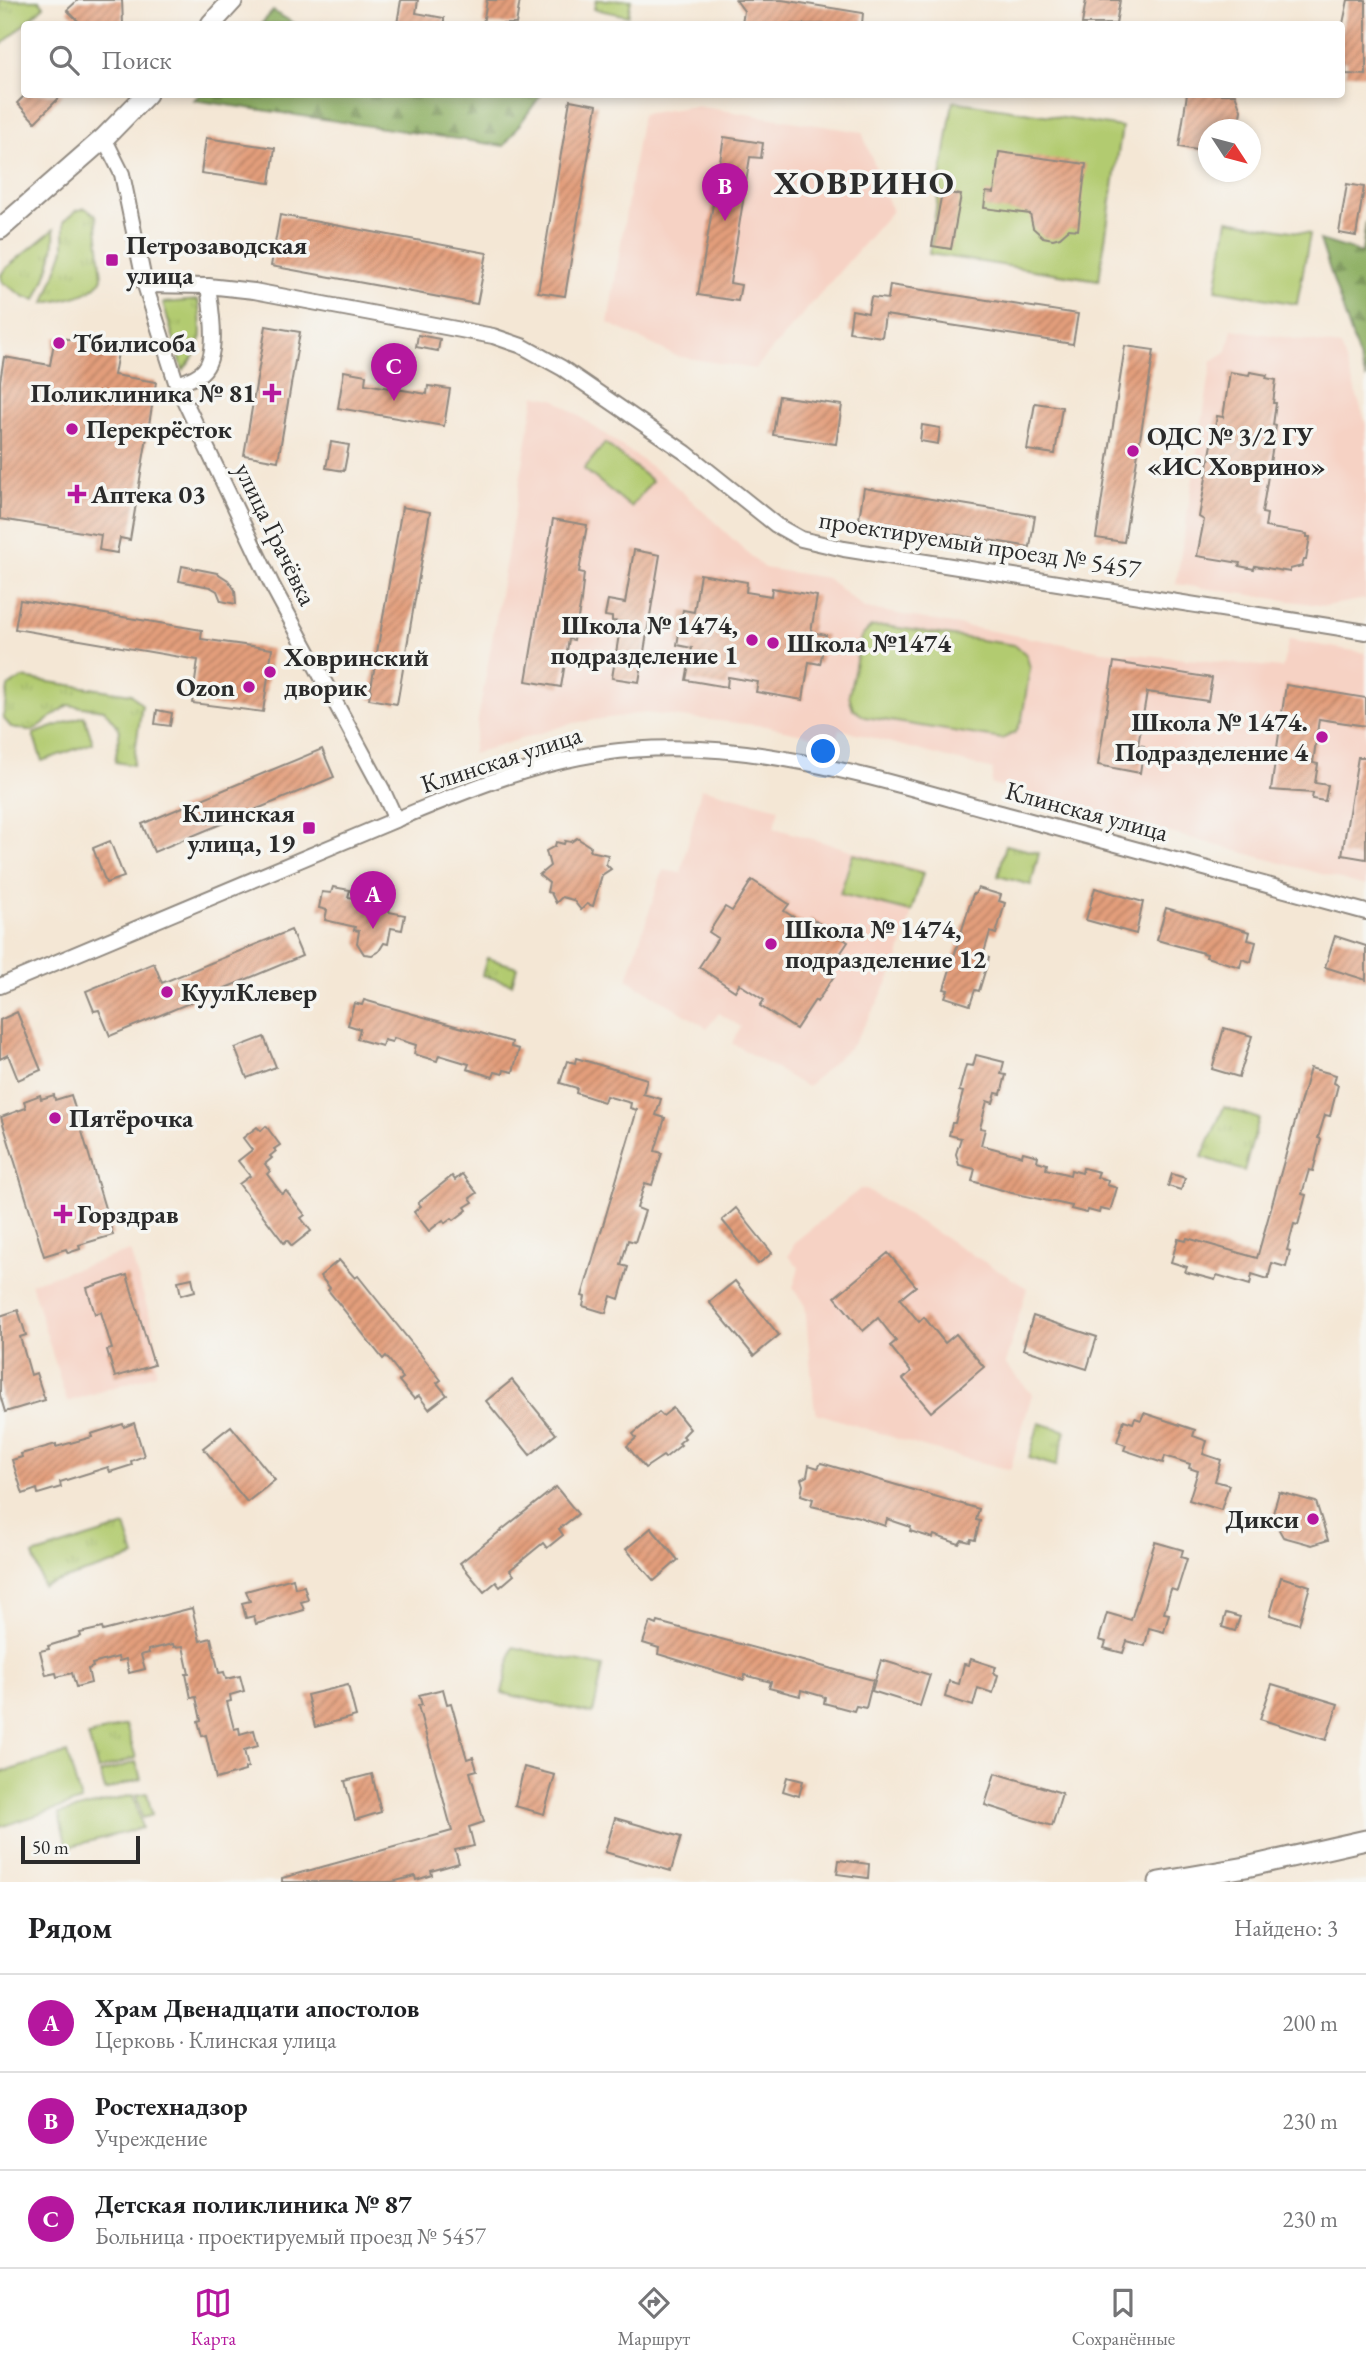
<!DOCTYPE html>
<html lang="ru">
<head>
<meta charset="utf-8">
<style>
  :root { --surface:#fff; --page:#f2f2f2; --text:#202124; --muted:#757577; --line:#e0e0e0; --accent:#b5179e }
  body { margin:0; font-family:"EB Garamond",serif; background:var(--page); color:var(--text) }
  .compass { position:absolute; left:1198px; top:119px; width:63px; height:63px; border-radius:50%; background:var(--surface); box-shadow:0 4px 10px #0003; rotate:126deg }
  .scale { position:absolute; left:21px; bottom:18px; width:119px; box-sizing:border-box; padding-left:7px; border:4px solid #2b2b2b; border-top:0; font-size:19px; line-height:24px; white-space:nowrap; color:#2b2b2b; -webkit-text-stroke:5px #f6f6f2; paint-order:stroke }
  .you { position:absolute; left:824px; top:752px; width:24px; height:24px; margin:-18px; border:5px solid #fff; border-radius:50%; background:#1a73e8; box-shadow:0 0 0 10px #1a73e833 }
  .badge { display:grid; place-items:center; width:46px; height:46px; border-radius:50%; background:var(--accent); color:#fff; font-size:23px; font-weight:700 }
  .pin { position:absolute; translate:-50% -58px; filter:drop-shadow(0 2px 4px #0008) }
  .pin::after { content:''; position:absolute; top:37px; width:24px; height:21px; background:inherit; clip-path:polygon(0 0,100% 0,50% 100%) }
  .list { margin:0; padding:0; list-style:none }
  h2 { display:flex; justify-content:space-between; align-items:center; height:91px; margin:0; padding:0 28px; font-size:30px }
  h2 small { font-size:23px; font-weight:400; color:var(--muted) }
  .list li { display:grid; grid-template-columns:46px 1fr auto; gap:21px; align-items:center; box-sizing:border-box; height:98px; padding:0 28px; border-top:2px solid var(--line) }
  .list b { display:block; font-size:26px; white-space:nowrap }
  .list p { margin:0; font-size:23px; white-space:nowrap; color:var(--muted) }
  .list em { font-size:23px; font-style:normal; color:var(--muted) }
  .icon { flex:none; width:38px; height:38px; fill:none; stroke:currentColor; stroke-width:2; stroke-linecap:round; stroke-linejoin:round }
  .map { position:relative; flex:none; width:1366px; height:1882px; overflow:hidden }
  .search { position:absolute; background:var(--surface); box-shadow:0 4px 10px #0003; left:21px; right:21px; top:21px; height:77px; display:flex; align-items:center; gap:18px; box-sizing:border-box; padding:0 24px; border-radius:7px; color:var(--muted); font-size:26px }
  .sheet { height:385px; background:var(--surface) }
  nav { display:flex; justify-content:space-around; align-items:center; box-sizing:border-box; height:98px; border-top:2px solid var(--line); background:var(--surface); font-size:19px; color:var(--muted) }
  nav a { display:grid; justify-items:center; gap:4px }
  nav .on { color:var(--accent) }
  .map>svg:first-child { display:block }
  .built { fill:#f6d2c4 }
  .grass { fill:url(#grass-tufts); stroke:#6e7b4e; stroke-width:2 }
  .forest { fill:url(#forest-firs); stroke:#5c6d46; stroke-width:2 }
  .pitch { fill:#b2cb70; stroke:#6e7b4e; stroke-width:2 }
  .building { fill:url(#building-hatch) }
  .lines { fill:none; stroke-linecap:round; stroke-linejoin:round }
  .street-casing { stroke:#908980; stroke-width:18 }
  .secondary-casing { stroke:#908980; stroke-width:23 }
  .street { stroke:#fff; stroke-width:14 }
  .secondary { stroke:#fff; stroke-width:19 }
  .poi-dot { fill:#b5179e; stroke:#f6f6f2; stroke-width:2.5 }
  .labels { text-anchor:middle; stroke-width:7; stroke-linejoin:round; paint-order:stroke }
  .poi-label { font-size:26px; font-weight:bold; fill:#2b2b2b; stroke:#f6f6f2; text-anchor:start }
  .street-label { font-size:26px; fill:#2b2b2b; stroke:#f6f6f2 }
  .district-label { font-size:33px; font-weight:bold; letter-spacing:2px; fill:#2b2b2b; stroke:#f6f6f2 }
</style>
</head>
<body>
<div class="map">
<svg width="1366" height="1882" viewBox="0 0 1366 1882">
  <defs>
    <pattern id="grass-tufts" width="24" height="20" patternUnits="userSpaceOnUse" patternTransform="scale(1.75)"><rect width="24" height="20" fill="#b2cb70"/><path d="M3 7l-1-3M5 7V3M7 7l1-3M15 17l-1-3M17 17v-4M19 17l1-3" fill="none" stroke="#99ae61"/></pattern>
    <pattern id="forest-firs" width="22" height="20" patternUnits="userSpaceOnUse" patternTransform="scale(1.75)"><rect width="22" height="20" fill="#8daf62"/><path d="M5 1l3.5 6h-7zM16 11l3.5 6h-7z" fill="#738f51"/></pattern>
    <pattern id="building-hatch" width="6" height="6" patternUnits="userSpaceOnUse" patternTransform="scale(1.75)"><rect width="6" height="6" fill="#e39e7b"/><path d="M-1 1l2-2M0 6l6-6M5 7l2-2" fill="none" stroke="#b88165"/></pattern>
  </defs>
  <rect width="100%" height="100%" fill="#f6f6f2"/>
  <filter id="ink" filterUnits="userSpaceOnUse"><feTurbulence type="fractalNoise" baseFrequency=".0143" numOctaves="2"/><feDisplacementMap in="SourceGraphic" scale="14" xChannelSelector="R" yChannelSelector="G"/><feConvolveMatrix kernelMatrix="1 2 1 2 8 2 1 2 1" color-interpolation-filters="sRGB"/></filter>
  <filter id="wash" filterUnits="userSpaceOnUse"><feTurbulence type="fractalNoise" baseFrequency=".00686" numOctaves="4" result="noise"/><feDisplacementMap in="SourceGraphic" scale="28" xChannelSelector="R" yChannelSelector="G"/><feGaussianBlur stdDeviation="1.57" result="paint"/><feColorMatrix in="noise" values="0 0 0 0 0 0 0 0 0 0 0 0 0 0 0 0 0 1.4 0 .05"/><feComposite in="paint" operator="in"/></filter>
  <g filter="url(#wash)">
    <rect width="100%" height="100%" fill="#f4e7d5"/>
    <!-- built -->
    <g class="built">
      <polygon points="695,106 862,132 892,211 755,369 676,356 608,323 642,114"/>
      <polygon points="1232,329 1341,346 1366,424 1366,599 1325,606 1176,584 1212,361 1227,351"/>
      <polygon points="535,395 556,400 666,477 764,568 827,578 864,608 1103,651 1282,668 1289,640 1366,653 1366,886 991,784 993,770 839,729 836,741 765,726 644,713 573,723 472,754"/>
      <polygon points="701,788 779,808 774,828 924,871 897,963 879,1000 854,1043 807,1087 732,1043 741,1027 719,1013 707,1028 627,979 663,870 681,873"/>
      <polygon points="860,1189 865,1189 1027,1288 1005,1364 1032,1394 1010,1470 923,1447 817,1413 814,1404 805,1305 793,1288 799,1267 788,1256 796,1241"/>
      <polygon points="130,1251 152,1324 157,1346 156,1374 67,1402 31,1283"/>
    </g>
    <!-- grass -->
    <g class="grass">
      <polygon points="0,0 39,0 44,6 0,46"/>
      <polygon points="596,0 631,0 628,16 594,9"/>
      <path d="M85,208L96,215L102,278C93,297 64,299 45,303L64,249V221L76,211Z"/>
      <path d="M54,229C56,254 46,277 36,300L25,297L2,282L1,275L5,269Z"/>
      <path d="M198,300C202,330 206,346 183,370L163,303Z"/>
      <polygon points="22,678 131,694 142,705 133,765 115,762 120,730 104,710 68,705 33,731 11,727 3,718 8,687"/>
      <polygon points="1006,845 1039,853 1031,885 998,876"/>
      <polygon points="487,958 517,967 512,984 482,975"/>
      <polygon points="1224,1107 1259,1119 1244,1171 1202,1157"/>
      <polygon points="1039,1423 1066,1431 1056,1466 1029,1458"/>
      <polygon points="125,1526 135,1557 43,1586 33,1555"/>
      <polygon points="126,1725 136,1758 98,1770 88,1736"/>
    </g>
    <!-- forest -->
    <g class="forest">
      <polygon points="273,11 295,24 261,24"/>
      <polygon points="199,95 541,94 541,95 504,146 194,100"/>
      <polygon points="1366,222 1366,379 1320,240 1362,253"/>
    </g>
    <!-- pitch -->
    <g class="pitch">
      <polygon points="953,101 1122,127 1099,280 929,254"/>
      <polygon points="1228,220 1310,234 1297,304 1216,290"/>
      <polygon points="605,443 652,481 631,507 584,469"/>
      <polygon points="885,626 1014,645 1026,654 1030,668 1022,719 1016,732 1002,739 865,717 853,709 849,695 861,637 871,627"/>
      <polygon points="84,716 93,743 42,761 33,734"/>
      <polygon points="853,854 923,873 911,912 840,894"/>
      <polygon points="513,1647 603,1667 593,1714 502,1693"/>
      <polygon points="67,1753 81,1801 0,1827 0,1773"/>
      <polygon points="136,1762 141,1779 105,1790 100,1773"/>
      <polygon points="147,1793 152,1815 142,1818 136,1795"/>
      <polygon points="133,1795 142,1828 67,1847 59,1814"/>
    </g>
    <g id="blocks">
      <!-- building -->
      <g class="building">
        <polygon points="78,0 122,0 123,24 81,24 67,10"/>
        <polygon points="401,0 418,0 416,13 444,18 444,24 397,24"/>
        <polygon points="487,0 520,0 516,24 483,24"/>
        <polygon points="736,0 782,0 863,13 862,24 742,24 744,11"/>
        <polygon points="1086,0 1120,0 1116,24 1082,24"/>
        <polygon points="1348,0 1366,0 1366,75 1346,74 1346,62 1341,61 1341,33"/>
        <polygon points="26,94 63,94 35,122 17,103"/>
        <polygon points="1187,94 1235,94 1241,110 1238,130 1208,130 1208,152 1179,147"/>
        <polygon points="570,100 597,105 565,296 538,292"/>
        <polygon points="724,137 763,143 761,158 750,157 730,283 741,285 738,301 698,295"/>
        <polygon points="206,138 275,148 270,183 201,173"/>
        <polygon points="999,152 1086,164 1078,230 1069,229 1060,237 1053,239 1043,237 1033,228 1030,214 984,208 986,192 994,193"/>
        <polygon points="1347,184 1364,187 1356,236 1339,233"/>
        <polygon points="942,192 961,195 951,249 932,246"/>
        <polygon points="280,215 487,253 477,304 271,266"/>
        <polygon points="890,285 1078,314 1073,344 885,315 882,337 849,332 852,310 868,313 871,297 888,299"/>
        <polygon points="266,326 300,332 278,461 244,455"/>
        <polygon points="418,335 440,339 438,351 416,347"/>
        <polygon points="55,337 119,347 114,375 156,382 130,540 120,538 117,553 99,550 101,535 0,519 0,381 4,357 50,365"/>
        <polygon points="1125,346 1154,350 1124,542 1096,538"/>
        <polygon points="344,371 366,375 365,384 427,394 428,386 450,389 444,426 338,408"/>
        <polygon points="1230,372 1249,375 1250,372 1267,375 1266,378 1276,380 1273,403 1276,403 1273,425 1276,426 1262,513 1267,514 1265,527 1307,534 1307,537 1310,537 1306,560 1304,560 1302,566 1290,569 1290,572 1255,566 1254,569 1239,566 1240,563 1197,556 1204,520 1199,517 1217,416 1223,417"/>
        <polygon points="779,396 842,405 836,444 773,435"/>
        <polygon points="1035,403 1062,407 1055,454 1027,450"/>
        <polygon points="922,425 940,428 938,444 920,441"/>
        <polygon points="331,442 349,445 344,471 326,468"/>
        <polygon points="864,488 1035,516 1030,547 859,519"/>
        <polygon points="402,507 430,512 397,704 369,699"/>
        <polygon points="553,519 587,525 579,572 584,573 581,601 574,640 569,639 561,687 526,681"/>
        <polygon points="634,550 660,555 639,682 612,678 621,622 612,621 612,617 605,616 608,600 625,603"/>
        <polygon points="182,566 217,573 228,580 235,590 236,604 221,601 217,591 210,587 179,581"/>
        <polygon points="700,574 747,582 746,592 771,596 772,588 817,596 811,632 826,635 820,664 809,662 803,700 756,692 758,682 728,677 727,687 686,680 692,648 677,645 683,610 694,612"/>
        <polygon points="20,600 202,630 201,639 272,649 263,712 192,703 198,660 15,629"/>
        <polygon points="1114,662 1212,678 1208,701 1147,692 1138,745 1144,746 1140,773 1098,765"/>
        <polygon points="1286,685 1366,698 1366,726 1319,719 1313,763 1318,764 1315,783 1328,785 1325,801 1312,799 1313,793 1271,790"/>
        <polygon points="157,710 172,713 170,726 155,724"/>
        <polygon points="322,749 334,777 154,852 142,824"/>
        <polygon points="1358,757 1366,757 1366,859 1342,855"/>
        <polygon points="577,838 591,847 590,851 608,855 606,864 611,869 602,875 593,906 587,904 581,910 573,900 562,897 556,903 551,893 547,892 549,883 539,875 550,866 546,851 555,846 556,842 564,844 565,841 571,842"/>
        <polygon points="110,841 124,877 106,883 93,848"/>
        <polygon points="752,880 789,904 784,911 808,926 812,919 848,942 828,972 834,976 817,1002 815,1000 796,1029 760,1006 764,1000 739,984 735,991 699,967 718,938 709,932 725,907 732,911"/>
        <polygon points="333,887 350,890 348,897 384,903 384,905 390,906 389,912 405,915 402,930 391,928 388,944 384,943 379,951 372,955 364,954 357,943 359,931 354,930 355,927 325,920 327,910 319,908 322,892 331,893"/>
        <polygon points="978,888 1001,895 999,901 1005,903 996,934 990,932 983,956 989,958 979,991 975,990 970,1005 945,997 948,990 944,989 973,894 975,894"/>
        <polygon points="1095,888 1143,902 1136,934 1086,920"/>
        <polygon points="1166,908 1250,932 1248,940 1256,942 1251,962 1242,959 1240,967 1206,957 1207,954 1157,940"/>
        <polygon points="291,930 302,956 110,1036 99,1010 94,1011 86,991 154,963 162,983"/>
        <polygon points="1335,936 1366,946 1366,980 1325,967"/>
        <polygon points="364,1000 512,1042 511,1047 519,1049 513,1072 504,1070 503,1074 495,1072 493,1077 467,1069 469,1064 439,1055 437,1061 414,1054 416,1045 394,1038 392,1042 384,1040 382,1046 357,1039 360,1029 348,1025 354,1003 362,1005"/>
        <polygon points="17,1012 41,1070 18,1080 8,1055 0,1059 0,1020"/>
        <polygon points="1224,1028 1252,1036 1239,1077 1212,1069"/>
        <polygon points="264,1037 276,1067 247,1078 235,1048"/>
        <polygon points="976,1055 1004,1062 1001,1074 1006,1075 1001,1094 996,1093 993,1103 987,1101 980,1128 985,1129 981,1145 1022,1156 1023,1152 1038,1156 1037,1161 1047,1164 1046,1169 1070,1175 1071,1170 1082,1173 1083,1168 1099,1172 1097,1177 1108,1180 1107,1185 1117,1188 1110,1211 1100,1209 1099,1213 1088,1210 1087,1213 1071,1209 1072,1206 1012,1193 972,1181 975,1169 959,1165 956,1154 961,1138 949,1135 952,1123 955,1123 963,1092 959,1091 966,1065 973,1066"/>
        <polygon points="576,1058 647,1079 643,1094 661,1099 656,1115 665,1118 655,1151 662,1153 652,1185 645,1183 637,1208 645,1211 635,1242 628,1240 621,1265 628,1267 619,1299 611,1296 606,1313 583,1306 585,1297 582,1296 637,1110 630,1108 631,1103 606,1096 604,1102 576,1093 577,1088 560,1083 567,1061 575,1063"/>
        <polygon points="1310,1068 1336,1075 1334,1083 1338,1085 1330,1116 1325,1115 1318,1138 1321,1139 1313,1171 1309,1170 1302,1194 1306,1195 1298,1225 1294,1224 1287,1250 1290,1251 1286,1267 1272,1263 1268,1279 1252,1274 1250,1285 1217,1275 1215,1280 1185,1272 1187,1267 1171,1262 1178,1239 1186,1241 1187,1238 1257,1258"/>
        <polygon points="40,1095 41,1099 54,1095 55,1100 71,1095 113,1235 79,1245 80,1249 68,1253 66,1249 44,1256 1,1117 26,1108 24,1101"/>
        <polygon points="266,1126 280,1145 274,1149 276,1151 270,1156 272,1158 265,1164 270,1171 267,1174 282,1194 286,1191 305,1215 301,1218 311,1231 292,1246 287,1240 284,1243 239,1184 250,1176 238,1161 252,1150 243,1138 257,1127 261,1131"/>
        <polygon points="462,1174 477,1193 470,1198 473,1202 465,1207 467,1210 454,1220 452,1218 445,1223 443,1220 429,1231 414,1212 421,1206 418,1203 452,1176 455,1180"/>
        <polygon points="1172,1174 1185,1178 1181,1190 1168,1186"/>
        <polygon points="736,1208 772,1253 758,1264 722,1220"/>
        <polygon points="888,1253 916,1286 900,1299 919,1322 924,1317 945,1343 956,1334 984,1367 931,1412 903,1379 911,1372 890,1346 896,1341 878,1318 863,1331 835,1297"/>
        <polygon points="339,1260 355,1278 358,1276 441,1380 437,1383 447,1395 429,1409 419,1396 414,1399 399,1381 403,1378 386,1356 383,1359 328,1290 330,1288 320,1276"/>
        <polygon points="127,1275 154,1365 115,1377 107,1350 112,1349 101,1312 95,1314 87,1288"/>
        <polygon points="192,1278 195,1291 181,1295 178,1281"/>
        <polygon points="735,1281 779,1335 754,1356 709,1302"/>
        <polygon points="18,1310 26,1335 20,1337 31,1375 36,1373 45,1400 5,1412 0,1395 0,1316"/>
        <polygon points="1033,1316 1097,1337 1087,1369 1023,1349"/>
        <polygon points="512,1380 556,1434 530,1455 486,1401"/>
        <polygon points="673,1408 690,1429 683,1436 685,1438 679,1443 681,1445 665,1458 663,1456 645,1468 627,1446 636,1438 633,1434 659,1412 663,1416"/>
        <polygon points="1144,1413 1195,1430 1193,1436 1207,1441 1203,1454 1221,1460 1215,1481 1229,1485 1221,1510 1189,1500 1198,1471 1189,1468 1190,1464 1165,1456 1163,1463 1124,1450 1126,1445 1117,1442 1124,1420 1133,1423 1135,1418 1141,1420"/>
        <polygon points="134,1423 144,1456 131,1461 132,1465 110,1472 108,1467 60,1482 61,1487 38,1494 37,1489 23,1494 12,1460 22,1457 21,1454 56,1444 56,1447 92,1437 91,1434 123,1424 124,1427"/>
        <polygon points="231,1426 275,1480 247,1502 203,1448"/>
        <polygon points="821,1463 979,1509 976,1520 980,1521 975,1540 971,1539 970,1542 962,1540 959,1544 934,1535 933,1538 910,1531 911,1527 887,1519 885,1526 859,1517 811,1506 813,1499 801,1495 803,1485 801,1479 807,1476 809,1465 818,1468"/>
        <polygon points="556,1487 578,1514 559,1529 563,1535 547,1548 543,1543 510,1570 514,1575 500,1587 496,1582 484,1592 460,1563"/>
        <polygon points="1279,1492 1316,1502 1328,1540 1312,1545 1283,1537 1277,1526 1270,1524"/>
        <polygon points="651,1528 678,1560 654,1581 626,1549"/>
        <polygon points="1155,1542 1183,1550 1181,1557 1187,1559 1177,1591 1171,1589 1164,1613 1169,1614 1164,1632 1149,1628 1145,1646 1127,1641 1123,1653 1104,1648 1106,1642 1099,1640 1107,1613 1131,1620"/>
        <polygon points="1281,1577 1310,1586 1299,1624 1270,1615"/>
        <polygon points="293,1578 295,1588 304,1586 308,1600 301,1602 304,1610 256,1624 254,1616 246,1618 242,1603 250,1601 246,1591"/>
        <polygon points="192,1608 200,1641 211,1638 219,1673 224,1672 226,1679 240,1676 244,1691 230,1695 231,1701 227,1702 234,1729 239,1728 240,1734 254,1730 258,1746 244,1750 248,1767 245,1768 245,1771 216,1779 206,1735 202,1736 198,1721 201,1720 196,1697 191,1698 186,1674 189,1674 183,1646 174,1647 173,1644 148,1650 149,1653 141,1655 145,1669 129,1673 126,1659 119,1661 118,1657 92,1664 93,1667 88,1669 91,1683 76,1687 72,1673 57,1677 56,1673 46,1675 40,1651 49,1649 48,1646 81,1636 80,1633 102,1628 103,1631"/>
        <polygon points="1226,1613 1240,1617 1235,1631 1222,1627"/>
        <polygon points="650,1622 657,1625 658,1622 873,1680 866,1708 856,1706 854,1711 824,1703 825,1697 801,1690 800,1696 769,1688 771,1682 745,1675 744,1680 658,1654 659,1648 643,1643"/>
        <polygon points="971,1659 996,1667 993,1673 998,1675 993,1693 978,1688 973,1706 945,1697 949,1681 959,1684 964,1664 969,1665"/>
        <polygon points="881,1660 930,1675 920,1706 872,1691"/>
        <polygon points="1272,1684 1338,1704 1326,1740 1260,1719"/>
        <polygon points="348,1685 356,1716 315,1727 307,1695"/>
        <polygon points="443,1689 447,1704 451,1703 467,1759 473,1757 477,1770 470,1772 484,1822 469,1827 474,1846 455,1850 459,1863 431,1871 432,1875 416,1880 415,1876 392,1882 282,1882 282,1878 452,1831 418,1706 422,1705 419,1695"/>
        <polygon points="524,1767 555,1775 544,1814 515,1806"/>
        <polygon points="995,1773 1062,1793 1052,1826 985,1805"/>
        <polygon points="372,1774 381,1812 355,1820 345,1781"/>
        <polygon points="787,1777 803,1781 799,1796 783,1791"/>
        <polygon points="615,1818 681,1837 671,1871 605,1852"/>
        <polygon points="839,1860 869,1864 868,1878 837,1874"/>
      </g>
    </g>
  </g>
  <g filter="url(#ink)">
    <use href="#blocks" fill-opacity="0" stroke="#908980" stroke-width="2"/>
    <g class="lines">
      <!-- street casing -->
      <g class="street-casing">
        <g id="street">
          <polyline points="104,138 122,174 145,285 177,385 272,585 382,789 396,820"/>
          <polyline points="145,285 208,286 254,291 493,336 522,346 562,368 686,453 776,525 801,539 844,549 1366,632"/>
          <path d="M177,385C185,381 195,378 202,372C220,356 211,308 208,286"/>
          <path d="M0,986C115,938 230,890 345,841C428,807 513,766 603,753C743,733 878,780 1012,816C1130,848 1248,879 1366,912"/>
        </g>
      </g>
      <!-- secondary casing -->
      <g class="secondary-casing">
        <g id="secondary">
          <polyline points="211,24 233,0"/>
          <polyline points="0,229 104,138 147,94"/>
          <polyline points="1159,1882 1246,1867 1366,1840"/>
        </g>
      </g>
      <!-- street -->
      <use href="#street" class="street"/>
      <!-- secondary -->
      <use href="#secondary" class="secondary"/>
    </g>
  </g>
  <!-- markers -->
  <g class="poi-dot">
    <rect x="105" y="253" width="14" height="14" rx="3.5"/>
    <circle cx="59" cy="343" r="7"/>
    <path d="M268.5 382.5h7v7h7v7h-7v7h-7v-7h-7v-7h7z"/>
    <circle cx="72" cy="429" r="7"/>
    <circle cx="1133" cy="451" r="7"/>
    <path d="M73.5 483.5h7v7h7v7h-7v7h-7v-7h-7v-7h7z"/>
    <circle cx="752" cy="640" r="7"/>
    <circle cx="773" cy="643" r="7"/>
    <circle cx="270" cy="672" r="7"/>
    <circle cx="249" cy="687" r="7"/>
    <circle cx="1322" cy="737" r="7"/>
    <rect x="302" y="821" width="14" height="14" rx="3.5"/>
    <circle cx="771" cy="944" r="7"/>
    <circle cx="167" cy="992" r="7"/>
    <circle cx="55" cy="1118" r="7"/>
    <path d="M59.5 1203.5h7v7h7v7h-7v7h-7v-7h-7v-7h7z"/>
    <circle cx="1313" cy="1519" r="7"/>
  </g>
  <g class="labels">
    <!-- poi labels -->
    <g class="poi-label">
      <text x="126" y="254">Петрозаводская<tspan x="126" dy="30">улица</tspan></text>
      <text x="73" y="352">Тбилисоба</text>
      <text x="256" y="402" text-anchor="end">Поликлиника № 81</text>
      <text x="86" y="438">Перекрёсток</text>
      <text x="1147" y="445">ОДС № 3/2 ГУ<tspan x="1147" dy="30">«ИС Ховрино»</tspan></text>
      <text x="91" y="503">Аптека 03</text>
      <text x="738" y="634" text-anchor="end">Школа № 1474,<tspan x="738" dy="30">подразделение 1</tspan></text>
      <text x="787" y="652">Школа №1474</text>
      <text x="284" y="666">Ховринский<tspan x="284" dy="30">дворик</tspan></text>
      <text x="235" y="696" text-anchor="end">Ozon</text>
      <text x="1308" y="731" text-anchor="end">Школа № 1474.<tspan x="1308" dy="30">Подразделение 4</tspan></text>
      <text x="295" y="822" text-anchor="end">Клинская<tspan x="295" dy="30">улица, 19</tspan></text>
      <text x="785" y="938">Школа № 1474,<tspan x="785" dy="30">подразделение 12</tspan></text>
      <text x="181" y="1001">КуулКлевер</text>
      <text x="69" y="1127">Пятёрочка</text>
      <text x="77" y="1223">Горздрав</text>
      <text x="1299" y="1528" text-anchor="end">Дикси</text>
    </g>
    <!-- street labels -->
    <g class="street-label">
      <text transform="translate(276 534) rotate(64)" y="9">улица Грачёвка</text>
      <text transform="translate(980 544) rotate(9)" y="9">проектируемый проезд № 5457</text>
      <text transform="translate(501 759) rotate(-18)" y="9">Клинская улица</text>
      <text transform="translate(1087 811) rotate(15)" y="9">Клинская улица</text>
    </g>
    <!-- district labels -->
    <g class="district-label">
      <text x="865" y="194">ХОВРИНО</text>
    </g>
  </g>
</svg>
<svg class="compass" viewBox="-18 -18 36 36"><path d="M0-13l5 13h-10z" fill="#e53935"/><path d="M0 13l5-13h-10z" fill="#757577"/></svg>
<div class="scale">50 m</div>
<div class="you"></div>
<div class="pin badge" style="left:373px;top:929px">A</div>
<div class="pin badge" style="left:725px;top:221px">B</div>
<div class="pin badge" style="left:394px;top:401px">C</div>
<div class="search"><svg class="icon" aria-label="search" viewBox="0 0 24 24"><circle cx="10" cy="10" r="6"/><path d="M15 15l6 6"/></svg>Поиск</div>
</div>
<section class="sheet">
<h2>Рядом<small>Найдено: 3</small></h2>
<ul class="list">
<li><span class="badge">A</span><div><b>Храм Двенадцати апостолов</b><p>Церковь · Клинская улица</p></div><em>200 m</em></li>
<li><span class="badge">B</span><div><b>Ростехнадзор</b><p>Учреждение</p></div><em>230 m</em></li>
<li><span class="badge">C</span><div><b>Детская поликлиника № 87</b><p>Больница · проектируемый проезд № 5457</p></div><em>230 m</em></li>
</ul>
</section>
<nav>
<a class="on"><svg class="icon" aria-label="map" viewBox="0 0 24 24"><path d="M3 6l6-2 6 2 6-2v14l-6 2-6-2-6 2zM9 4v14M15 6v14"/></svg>Карта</a>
<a><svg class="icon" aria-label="directions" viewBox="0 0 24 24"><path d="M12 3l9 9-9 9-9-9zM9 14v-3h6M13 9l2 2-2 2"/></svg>Маршрут</a>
<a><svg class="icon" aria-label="saved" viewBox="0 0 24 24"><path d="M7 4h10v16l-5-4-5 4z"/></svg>Сохранённые</a>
</nav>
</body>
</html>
